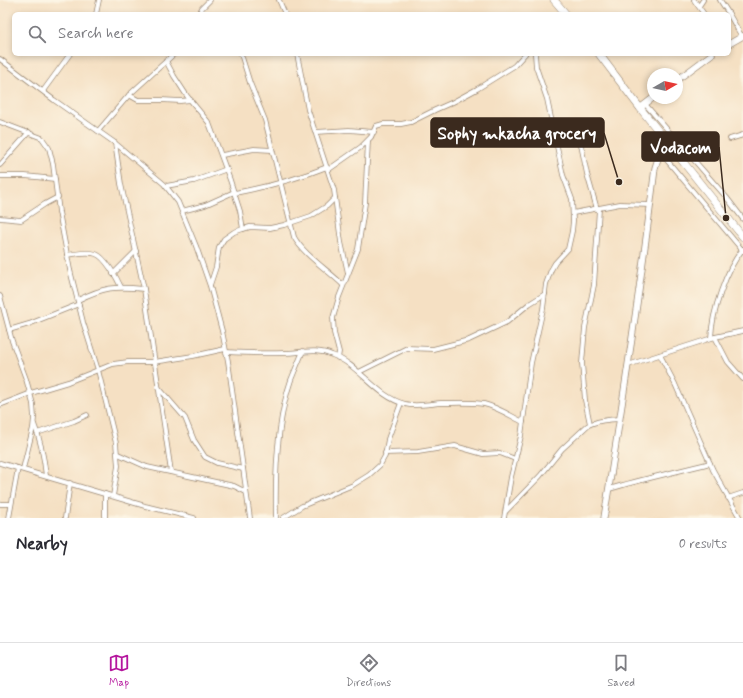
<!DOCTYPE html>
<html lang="en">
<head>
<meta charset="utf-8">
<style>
  :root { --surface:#fff; --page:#f2f2f3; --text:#2b2b33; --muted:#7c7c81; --line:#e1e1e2; --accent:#b5179e }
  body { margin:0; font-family:Mynerve,sans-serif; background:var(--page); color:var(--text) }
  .compass { position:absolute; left:647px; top:68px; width:36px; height:36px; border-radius:50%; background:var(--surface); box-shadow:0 2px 6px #0003; rotate:81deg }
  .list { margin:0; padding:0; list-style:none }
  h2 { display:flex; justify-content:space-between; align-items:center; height:52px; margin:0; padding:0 16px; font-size:17px }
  h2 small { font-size:13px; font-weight:400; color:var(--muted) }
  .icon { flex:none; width:22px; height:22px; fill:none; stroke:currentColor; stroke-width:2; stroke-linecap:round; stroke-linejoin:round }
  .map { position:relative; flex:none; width:743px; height:518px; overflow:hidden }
  .search { position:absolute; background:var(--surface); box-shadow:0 2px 6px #0003; left:12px; right:12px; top:12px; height:44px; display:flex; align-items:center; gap:10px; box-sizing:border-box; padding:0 14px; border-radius:6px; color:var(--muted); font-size:15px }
  .sheet { height:124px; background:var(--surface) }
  nav { display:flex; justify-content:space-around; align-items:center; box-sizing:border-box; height:56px; border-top:1px solid var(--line); background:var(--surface); font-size:11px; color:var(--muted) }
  nav a { display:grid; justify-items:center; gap:2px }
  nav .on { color:var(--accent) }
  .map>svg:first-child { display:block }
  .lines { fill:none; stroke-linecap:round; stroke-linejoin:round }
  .street-casing { stroke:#988570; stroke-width:5.5 }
  .secondary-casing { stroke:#988570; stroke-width:7 }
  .highway-casing { stroke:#988570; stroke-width:8 }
  .street { stroke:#fff; stroke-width:4 }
  .secondary { stroke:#fff; stroke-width:5.5 }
  .highway { stroke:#fff; stroke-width:7 }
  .leader { fill:none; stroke:#3b2a1e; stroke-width:1.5 }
  .callout-dot { fill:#3b2a1e; stroke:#fcf5e5; stroke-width:1.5 }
  .callout { fill:#3b2a1e; stroke:#3b2a1e; stroke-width:1.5 }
  .callout-label { font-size:17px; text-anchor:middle; font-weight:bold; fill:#fff }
</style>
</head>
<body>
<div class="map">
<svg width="743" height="518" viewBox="0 0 743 518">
  <rect width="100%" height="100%" fill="#fcf5e5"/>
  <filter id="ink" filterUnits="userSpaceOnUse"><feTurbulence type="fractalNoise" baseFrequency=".025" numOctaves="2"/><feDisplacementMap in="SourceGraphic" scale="8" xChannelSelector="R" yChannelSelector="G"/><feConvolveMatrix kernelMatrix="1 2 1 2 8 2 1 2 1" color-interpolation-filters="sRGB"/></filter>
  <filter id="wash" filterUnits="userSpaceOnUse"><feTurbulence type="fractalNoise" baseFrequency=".012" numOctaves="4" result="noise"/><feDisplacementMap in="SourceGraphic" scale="16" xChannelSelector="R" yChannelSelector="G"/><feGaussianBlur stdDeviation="0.9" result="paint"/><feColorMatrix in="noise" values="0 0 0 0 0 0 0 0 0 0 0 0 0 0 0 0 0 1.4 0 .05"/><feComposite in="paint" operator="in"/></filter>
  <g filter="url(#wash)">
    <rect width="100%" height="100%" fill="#f5e0c3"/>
  </g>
  <g filter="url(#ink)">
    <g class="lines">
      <!-- street casing -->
      <g class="street-casing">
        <g id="street">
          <polyline points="279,0 285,14"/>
          <polyline points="694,0 704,14"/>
          <polyline points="720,0 729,14"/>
          <polyline points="699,6 703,0"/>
          <polyline points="96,14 99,0"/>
          <polyline points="199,14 202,8 210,0"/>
          <polyline points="729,14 742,37"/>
          <path d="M241,54L250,83L265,120L294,237C303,254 329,271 343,285"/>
          <polyline points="297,54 308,110 334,190 341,242 348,273"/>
          <polyline points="0,59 54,100 115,143 164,184 178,202 196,246 210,286 222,331 228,361 250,518"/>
          <polyline points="166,61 174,76 187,96 209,123 230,180 240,211 243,229"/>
          <polyline points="43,91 70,54"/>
          <polyline points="129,95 138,100 161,100 180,101 191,100"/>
          <polyline points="645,104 727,198 743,219"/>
          <polyline points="0,122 42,138 49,148 53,164 59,212 70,270 83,322 98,370 116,443 118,466 113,496"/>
          <polyline points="98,131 129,95 174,54"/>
          <polyline points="316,132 349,130 374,132"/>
          <polyline points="730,139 743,135"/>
          <polyline points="115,143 121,184 144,289 171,472"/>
          <polyline points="581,145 587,174 597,209"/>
          <polyline points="660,152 743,251"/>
          <polyline points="222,155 254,149 272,150"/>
          <polyline points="0,165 29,132"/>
          <polyline points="328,170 361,147 371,137 376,126 383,124 401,124 411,122 435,110 453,102 477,89 514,66 525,54"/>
          <polyline points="0,176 25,176 55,179"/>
          <polyline points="166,186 194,181 227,169"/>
          <path d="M235,193C266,187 297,179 327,167"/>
          <polyline points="182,211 205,205 234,192"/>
          <polyline points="573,213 620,204 651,205"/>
          <polyline points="0,218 21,220 45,204 58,197"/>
          <path d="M67,255C76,254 87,251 96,254C105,257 117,278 121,287"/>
          <polyline points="113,274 136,251"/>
          <polyline points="210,285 216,267 219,247 224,239 234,232 243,229 250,227 270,228 284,225 311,216 327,206 335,198"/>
          <polyline points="0,296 12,341 26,379 33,404 34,418 33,428 23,469"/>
          <path d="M78,300C104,287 115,286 144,289"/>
          <polyline points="9,330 29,324 79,304"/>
          <polyline points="715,337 728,362 743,379"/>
          <path d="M711,338C712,312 726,269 743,249"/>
          <path d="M226,352C245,353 265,354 284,353C301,353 316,348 332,355C360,365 375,396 405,404C416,407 429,404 441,403C455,403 470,402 484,404C497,407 511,416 523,422"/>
          <polyline points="660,355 675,384 713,470 740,518"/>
          <polyline points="338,358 339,352 334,333 333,318 339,297 358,249 365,203 368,141"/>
          <polyline points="628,365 715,337 743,331"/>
          <polyline points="359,372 407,348 433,349 469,340 507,322 529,304 545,294"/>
          <polyline points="158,387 185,418 194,440 205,457 217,463 243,469"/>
          <polyline points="0,405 31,393 68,382 113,364 128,362 154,362 193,356 225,349"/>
          <path d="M34,424C41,441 44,457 46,476"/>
          <polyline points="590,424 585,400 582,363 585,328 594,285 599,209"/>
          <polyline points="37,433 74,421 87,415"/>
          <polyline points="385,453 418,452 455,446 483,454 500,453 515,459"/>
          <polyline points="118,454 147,467 234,486 246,492"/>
          <polyline points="0,463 145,506 194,518"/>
          <path d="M609,489C642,479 676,472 710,463"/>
          <polyline points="728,498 743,493"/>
          <polyline points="0,504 11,504"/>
          <path d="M506,511L540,476L562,449L587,426C595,421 610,419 620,419"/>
          <polyline points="9,518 18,468"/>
          <polyline points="65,518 70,483"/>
          <polyline points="105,518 105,494"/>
          <path d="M276,518C275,475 277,420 291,380C295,370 299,361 303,351"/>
          <polyline points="283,518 302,506 353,485 369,475 380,465 385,456 388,439 401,403"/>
          <polyline points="504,518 511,477 521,436 531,363 543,309 546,284 551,270 555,263 568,249 572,231 573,221 572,199 563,175 547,99 536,67 535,54"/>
        </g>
      </g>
      <!-- secondary casing -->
      <g class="secondary-casing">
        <g id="secondary">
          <polyline points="729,44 743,36"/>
          <polyline points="677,80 712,54"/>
          <polyline points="640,108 653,98"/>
          <path d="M604,518C623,401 641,285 655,168L660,152L667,141"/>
        </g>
      </g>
      <!-- highway casing -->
      <g class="highway-casing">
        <g id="highway">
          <polyline points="554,0 566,14"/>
          <polyline points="599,54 640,108 743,237"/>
        </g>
      </g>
      <!-- street -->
      <use href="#street" class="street"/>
      <!-- secondary -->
      <use href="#secondary" class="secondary"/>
      <!-- highway -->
      <use href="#highway" class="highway"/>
    </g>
  </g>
  <!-- callouts -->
  <path class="leader" d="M619 182L604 133M726 218L719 147"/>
  <g class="callout-dot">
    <circle cx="619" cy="182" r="4"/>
    <circle cx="726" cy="218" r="4"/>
  </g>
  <g class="callout">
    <rect x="431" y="118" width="173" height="29" rx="4"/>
    <rect x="642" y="132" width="77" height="29" rx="4"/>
  </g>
  <g class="callout-label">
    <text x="517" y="139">Sophy mkacha grocery</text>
    <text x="681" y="153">Vodacom</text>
  </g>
</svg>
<svg class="compass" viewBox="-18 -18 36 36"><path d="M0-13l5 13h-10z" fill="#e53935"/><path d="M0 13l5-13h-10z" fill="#7c7c81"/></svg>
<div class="search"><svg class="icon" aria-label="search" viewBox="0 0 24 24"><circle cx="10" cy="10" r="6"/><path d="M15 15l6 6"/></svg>Search here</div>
</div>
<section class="sheet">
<h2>Nearby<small>0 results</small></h2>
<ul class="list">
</ul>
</section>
<nav>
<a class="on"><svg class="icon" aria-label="map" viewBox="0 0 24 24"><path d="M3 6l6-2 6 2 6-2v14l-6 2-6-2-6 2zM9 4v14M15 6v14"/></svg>Map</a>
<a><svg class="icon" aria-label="directions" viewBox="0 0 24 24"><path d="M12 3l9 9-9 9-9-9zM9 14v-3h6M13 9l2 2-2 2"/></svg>Directions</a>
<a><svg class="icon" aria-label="saved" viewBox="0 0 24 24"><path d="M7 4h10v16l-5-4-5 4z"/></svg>Saved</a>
</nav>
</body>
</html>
